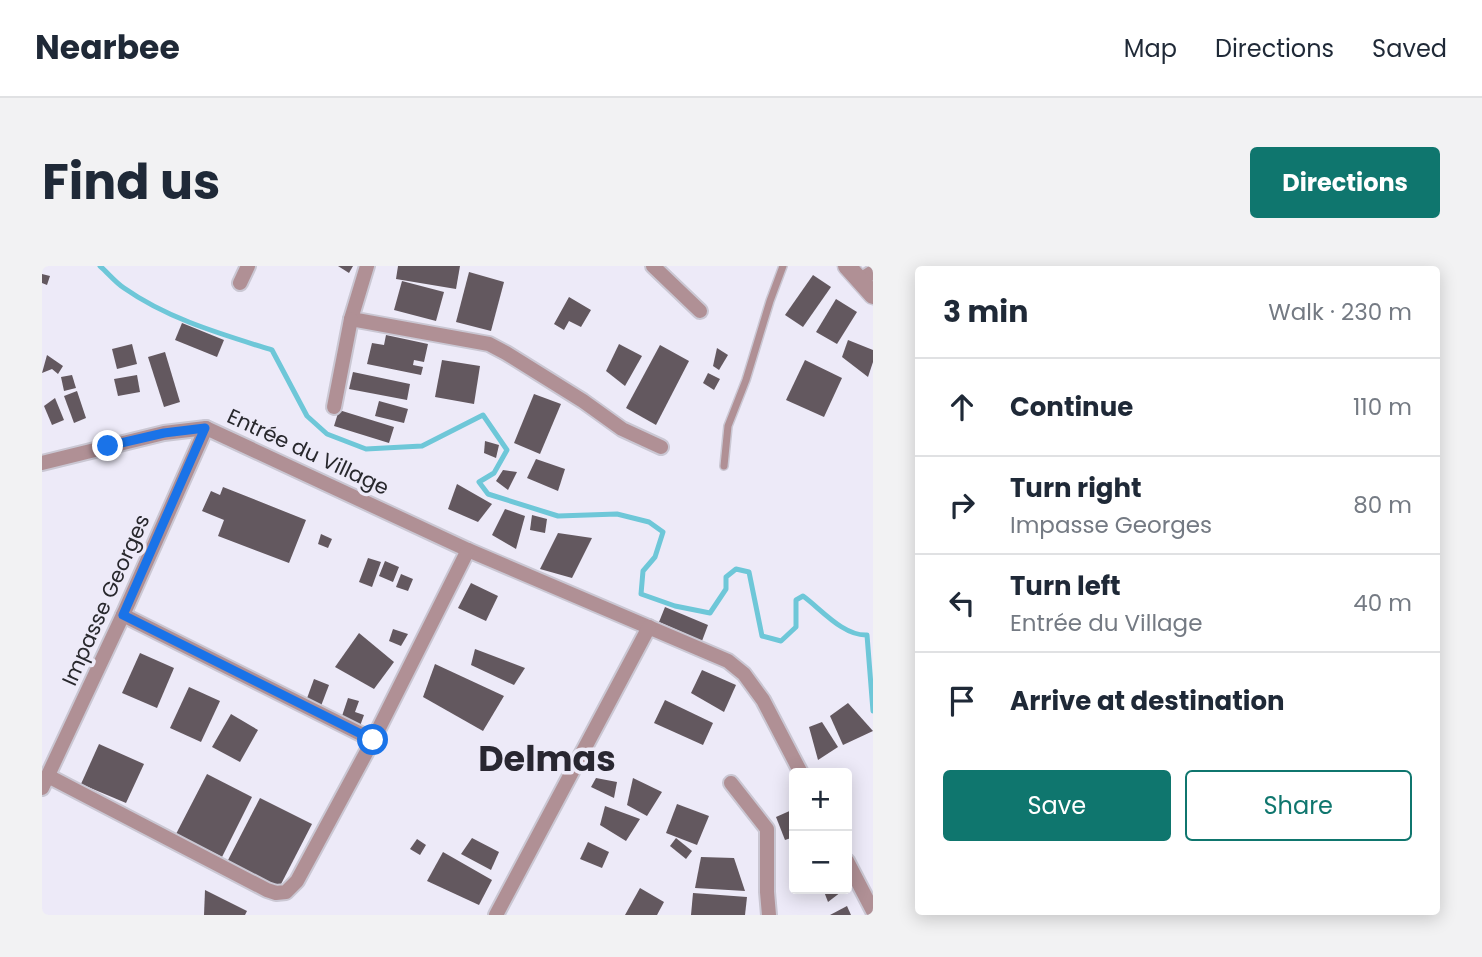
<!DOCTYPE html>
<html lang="en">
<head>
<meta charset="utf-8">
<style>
  :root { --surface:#fff; --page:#f2f2f3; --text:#1f2937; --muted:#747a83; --line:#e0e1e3; --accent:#0f766e }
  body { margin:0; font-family:Poppins,sans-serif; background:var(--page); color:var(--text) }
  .controls { position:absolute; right:21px; bottom:21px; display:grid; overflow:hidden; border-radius:7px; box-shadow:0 4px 18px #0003 }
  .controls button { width:63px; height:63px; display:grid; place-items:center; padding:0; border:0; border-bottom:2px solid var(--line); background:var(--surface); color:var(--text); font:35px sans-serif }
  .stop { position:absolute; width:21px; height:21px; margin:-16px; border:5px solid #1a73e8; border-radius:50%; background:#fff }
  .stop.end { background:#1a73e8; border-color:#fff; box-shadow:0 2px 7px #0008 }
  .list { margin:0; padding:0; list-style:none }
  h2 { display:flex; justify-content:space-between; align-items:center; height:91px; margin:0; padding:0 28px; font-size:30px }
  h2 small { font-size:23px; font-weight:400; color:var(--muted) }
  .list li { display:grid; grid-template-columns:46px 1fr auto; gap:21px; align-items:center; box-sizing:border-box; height:98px; padding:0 28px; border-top:2px solid var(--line) }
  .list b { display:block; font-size:26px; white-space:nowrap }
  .list p { margin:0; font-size:23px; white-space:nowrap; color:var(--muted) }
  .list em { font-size:23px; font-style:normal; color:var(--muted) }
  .actions { display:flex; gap:14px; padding:21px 28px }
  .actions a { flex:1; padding:16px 0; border:2px solid var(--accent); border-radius:7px; text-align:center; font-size:24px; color:var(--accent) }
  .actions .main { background:var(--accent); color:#fff }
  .icon { flex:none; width:38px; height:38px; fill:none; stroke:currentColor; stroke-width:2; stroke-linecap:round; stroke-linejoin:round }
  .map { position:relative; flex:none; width:831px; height:649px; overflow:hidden; border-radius:7px }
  header { display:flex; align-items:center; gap:42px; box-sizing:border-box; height:98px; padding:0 35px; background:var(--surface); border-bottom:2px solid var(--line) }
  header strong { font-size:33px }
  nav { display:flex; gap:38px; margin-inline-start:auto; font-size:24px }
  .intro { display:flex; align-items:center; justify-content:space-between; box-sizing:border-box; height:168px; padding:0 42px }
  h1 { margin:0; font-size:49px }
  .button { padding:18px 32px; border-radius:7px; background:var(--accent); color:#fff; font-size:24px; font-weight:700 }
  main { display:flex; gap:42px; padding:0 42px }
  aside { flex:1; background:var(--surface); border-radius:7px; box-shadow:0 4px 18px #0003 }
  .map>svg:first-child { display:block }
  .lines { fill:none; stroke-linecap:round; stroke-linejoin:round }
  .stream { stroke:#6ec7d8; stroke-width:5 }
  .building { fill:#63585f }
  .service-casing { stroke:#cac7d3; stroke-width:10 }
  .minor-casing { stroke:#cac7d3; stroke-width:18 }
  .tertiary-casing { stroke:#cac7d3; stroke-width:21 }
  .service { stroke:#b09095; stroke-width:7 }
  .minor { stroke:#b09095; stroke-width:14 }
  .tertiary { stroke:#b09095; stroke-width:18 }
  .route { stroke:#1a73e8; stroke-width:9 }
  .labels { text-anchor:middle; stroke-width:7; stroke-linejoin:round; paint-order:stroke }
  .street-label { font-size:21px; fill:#28282d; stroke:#edeaf8 }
  .town-label { font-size:35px; font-weight:bold; fill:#292731; stroke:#edeaf8 }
</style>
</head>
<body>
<header>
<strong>Nearbee</strong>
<nav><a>Map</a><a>Directions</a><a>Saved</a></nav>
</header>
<div class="intro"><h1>Find us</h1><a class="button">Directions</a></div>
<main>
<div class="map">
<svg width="831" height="649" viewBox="0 0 831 649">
  <rect width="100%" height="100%" fill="#edeaf8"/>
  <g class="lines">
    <!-- stream -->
    <path class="stream" d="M58,0C66,7 73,16 82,22C126,53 179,68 230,84L265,150L285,168L324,183L380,180L441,149L465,184L452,207L437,216L446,228L516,250L575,248L607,256L621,266L613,291L601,305L599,328L633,340L668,347L684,323V311L694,303L707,306L720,370L739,375L754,361V334L761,330C779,343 801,370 825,369L831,445"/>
  </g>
  <!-- building -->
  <g class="building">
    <polygon points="296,0 311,0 307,7"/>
    <polygon points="356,0 418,0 414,23 354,13"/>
    <polygon points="427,6 462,16 449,65 414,56"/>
    <polygon points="0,8 8,10 5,19 0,17"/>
    <polygon points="771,9 789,21 761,61 743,49"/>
    <polygon points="360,15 402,26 394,55 352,44"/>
    <polygon points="527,31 549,44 539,61 527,55 522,64 512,58"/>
    <polygon points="794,33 815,46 795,78 774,66"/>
    <polygon points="140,57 182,74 175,91 133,74"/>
    <polygon points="344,69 386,78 382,96 372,94 371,99 381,101 379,109 325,98 330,77 342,79"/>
    <polygon points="806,74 831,84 831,96 826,111 800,91"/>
    <polygon points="90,78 95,98 75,103 70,83"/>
    <polygon points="577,78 600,90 583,120 564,105"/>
    <polygon points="618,79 647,95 614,159 584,142"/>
    <polygon points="675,82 686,89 677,104 671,100"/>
    <polygon points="123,86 138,136 122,141 106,91"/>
    <polygon points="5,89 21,100 16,108 10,103 0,107"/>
    <polygon points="400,94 438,100 432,138 393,131"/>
    <polygon points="763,94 800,112 782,151 744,134"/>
    <polygon points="311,106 368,118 365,134 307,123"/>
    <polygon points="666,107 678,113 672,124 661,117"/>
    <polygon points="30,109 34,122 22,125 19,111"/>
    <polygon points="95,109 98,126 76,130 72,113"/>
    <polygon points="35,125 44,152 32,157 22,130"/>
    <polygon points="492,128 519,138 498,188 472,177"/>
    <polygon points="13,132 22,154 10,159 2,140"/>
    <polygon points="337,135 366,143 362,157 333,150"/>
    <polygon points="297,144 352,161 347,177 292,160"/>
    <polygon points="443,175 457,179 454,192 442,187"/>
    <polygon points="494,193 523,203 516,225 485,212"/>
    <polygon points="461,204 475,206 466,224 454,215"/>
    <polygon points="415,218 450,238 436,256 406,243"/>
    <polygon points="181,221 264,254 247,297 176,270 182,254 160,245 169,225 178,229"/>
    <polygon points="463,243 483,250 474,283 450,269"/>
    <polygon points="490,249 505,253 503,267 488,264"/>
    <polygon points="516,267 550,272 530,312 498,303"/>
    <polygon points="279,268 290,273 286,282 276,278"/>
    <polygon points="326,292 339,296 330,321 317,316"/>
    <polygon points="343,295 357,301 351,316 337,310"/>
    <polygon points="359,308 371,313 366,325 354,321"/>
    <polygon points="429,317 456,330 444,355 416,342"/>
    <polygon points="623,341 666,359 660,375 617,356"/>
    <polygon points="351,363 366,368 359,380 347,375"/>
    <polygon points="317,367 352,396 332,423 293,401"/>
    <polygon points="433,383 483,402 472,419 429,399"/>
    <polygon points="98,387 132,402 115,442 80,427"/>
    <polygon points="393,398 462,430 441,465 381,431"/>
    <polygon points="660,404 694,419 682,446 649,427"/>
    <polygon points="272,413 287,419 279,440 264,435"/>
    <polygon points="147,421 178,435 159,476 128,462"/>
    <polygon points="306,432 317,435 313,446 322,449 318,460 299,453"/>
    <polygon points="623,434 671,457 661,479 612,457"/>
    <polygon points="806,437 831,465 801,479 788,450"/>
    <polygon points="189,448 216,464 198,496 170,481"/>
    <polygon points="780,456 796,481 776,494 767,461"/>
    <polygon points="57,478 102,498 84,537 39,518"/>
    <polygon points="165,508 210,531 180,591 134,568"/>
    <polygon points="554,512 575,516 572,532 549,521"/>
    <polygon points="591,512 620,526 605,550 585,539"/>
    <polygon points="218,532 270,558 237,622 185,596"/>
    <polygon points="635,538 667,550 655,579 624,567"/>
    <polygon points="563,540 598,553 584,575 558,559"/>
    <polygon points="752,543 752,571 743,574 734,551"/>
    <polygon points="430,572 457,586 449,604 419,588"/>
    <polygon points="634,572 650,585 644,593 628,580"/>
    <polygon points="375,573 384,579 378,589 368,583"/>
    <polygon points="546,576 567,586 560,602 538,593"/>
    <polygon points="401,586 450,614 437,639 385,615"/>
    <polygon points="659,591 692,592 703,625 653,622"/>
    <polygon points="598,622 622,636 615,649 583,649"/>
    <polygon points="781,623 798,623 799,626 786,636"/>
    <polygon points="163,624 205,645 203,649 162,649"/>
    <polygon points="651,627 705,631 703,649 649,649"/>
    <polygon points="805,640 809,649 788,649"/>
  </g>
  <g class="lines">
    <!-- service casing -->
    <g class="service-casing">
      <polyline id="service" points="682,200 686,160 704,114 728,35 741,0"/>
    </g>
    <!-- minor casing -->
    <g class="minor-casing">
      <g id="minor">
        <polyline points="325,0 309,53 447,78 464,87 541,135 580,163 619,181"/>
        <polyline points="611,0 658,45"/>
        <polyline points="817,15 831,6"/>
        <polyline points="198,17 206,0"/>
        <polyline points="292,141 309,53"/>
        <polyline points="0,197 122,167 164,162 426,284 686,395 702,408 721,434 759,507"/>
        <polyline points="81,349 331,474"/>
        <polyline points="6,510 225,624 234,627 244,626 255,615 331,474 426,284"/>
        <polyline points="689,517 725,563 725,626 727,649"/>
        <polyline points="0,522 81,349 164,162"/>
        <polyline points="805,595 831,645"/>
        <polyline points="454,649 607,361"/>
      </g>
    </g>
    <!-- tertiary casing -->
    <g class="tertiary-casing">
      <polyline id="tertiary" points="805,0 831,29"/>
    </g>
    <!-- service -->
    <use href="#service" class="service"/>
    <!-- minor -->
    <use href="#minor" class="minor"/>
    <!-- tertiary -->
    <use href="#tertiary" class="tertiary"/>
  </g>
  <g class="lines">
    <!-- route -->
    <polyline class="route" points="66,180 122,167 163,162 81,349 331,474"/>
  </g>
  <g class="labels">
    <!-- street labels -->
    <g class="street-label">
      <text transform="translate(266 186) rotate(25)" y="7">Entrée du Village</text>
      <text transform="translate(64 334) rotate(-66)" y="7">Impasse Georges</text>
    </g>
    <!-- town labels -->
    <g class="town-label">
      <text x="505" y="505">Delmas</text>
    </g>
  </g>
</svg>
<div class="controls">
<button>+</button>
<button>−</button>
</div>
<div class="stop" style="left:331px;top:474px"></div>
<div class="stop end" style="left:66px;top:180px"></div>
</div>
<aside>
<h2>3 min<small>Walk · 230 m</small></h2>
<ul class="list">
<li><svg class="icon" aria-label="ahead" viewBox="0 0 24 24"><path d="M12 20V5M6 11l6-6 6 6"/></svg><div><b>Continue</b></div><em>110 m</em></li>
<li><svg class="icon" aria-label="right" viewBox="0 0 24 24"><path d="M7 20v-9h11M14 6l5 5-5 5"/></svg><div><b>Turn right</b><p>Impasse Georges</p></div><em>80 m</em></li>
<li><svg class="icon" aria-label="left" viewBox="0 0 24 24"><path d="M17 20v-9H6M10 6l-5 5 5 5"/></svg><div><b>Turn left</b><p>Entrée du Village</p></div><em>40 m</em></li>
<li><svg class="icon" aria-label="arrive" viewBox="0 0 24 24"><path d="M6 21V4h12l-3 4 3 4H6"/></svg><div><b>Arrive at destination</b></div></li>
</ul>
<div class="actions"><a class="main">Save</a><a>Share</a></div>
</aside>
</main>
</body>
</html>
